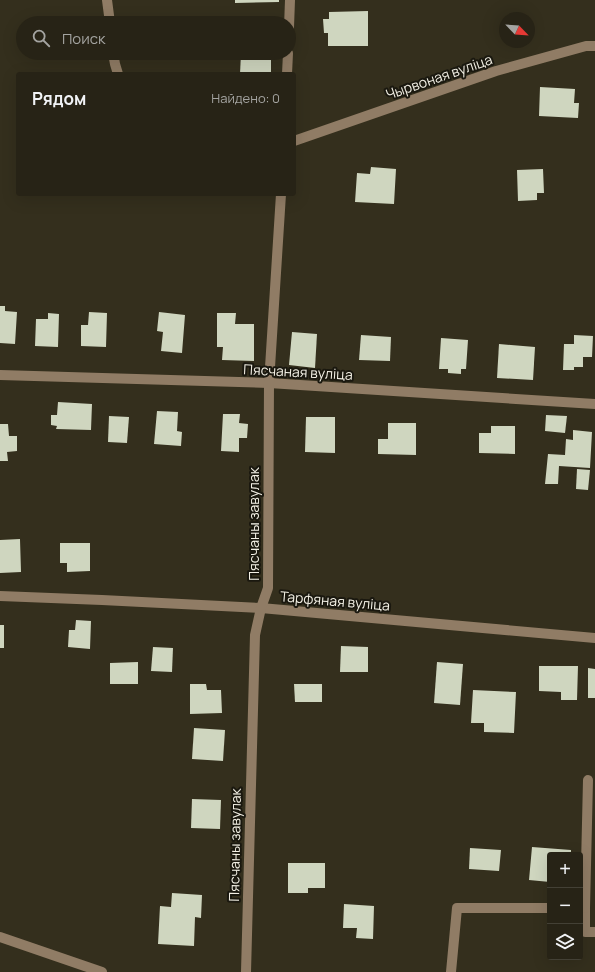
<!DOCTYPE html>
<html lang="ru">
<head>
<meta charset="utf-8">
<style>
  :root { --surface:#272316; --page:#2f2b1f; --text:#f1f3f6; --muted:#a4a4a1; --line:#434035 }
  body { margin:0; font-family:Manrope,sans-serif; background:var(--page); color:var(--text) }
  .controls { position:absolute; right:12px; bottom:12px; display:grid; overflow:hidden; border-radius:4px; box-shadow:0 4px 16px #0002 }
  .controls button { width:36px; height:36px; display:grid; place-items:center; padding:0; border:0; border-bottom:1px solid var(--line); background:var(--surface); color:var(--text); font:20px sans-serif }
  .compass { position:absolute; left:499px; top:12px; width:36px; height:36px; border-radius:50%; background:var(--surface); box-shadow:0 4px 16px #0002; rotate:115deg }
  .list { margin:0; padding:0; list-style:none }
  h2 { display:flex; justify-content:space-between; align-items:center; height:52px; margin:0; padding:0 16px; font-size:17px }
  h2 small { font-size:13px; font-weight:400; color:var(--muted) }
  .icon { flex:none; width:22px; height:22px; fill:none; stroke:currentColor; stroke-width:2; stroke-linecap:round; stroke-linejoin:round }
  .map { position:relative; flex:none; width:595px; height:972px; overflow:hidden }
  .search { position:absolute; background:var(--surface); box-shadow:0 4px 16px #0002; left:16px; top:16px; width:280px; height:44px; display:flex; align-items:center; gap:10px; box-sizing:border-box; padding:0 14px; border-radius:22px; color:var(--muted); font-size:15px }
  .panel { position:absolute; background:var(--surface); box-shadow:0 4px 16px #0002; left:16px; top:72px; width:280px; height:124px; border-radius:4px }
  .map>svg:first-child { display:block }
  .building { fill:#cfd6bf }
  .lines { fill:none; stroke-linecap:round; stroke-linejoin:round }
  .minor { stroke:#907c65; stroke-width:10 }
  .labels { text-anchor:middle; stroke-width:4; stroke-linejoin:round; paint-order:stroke }
  .street-label { font-size:14px; fill:#f3f0e5; stroke:#1a180f }
</style>
</head>
<body>
<div class="map">
<svg width="595" height="972" viewBox="0 0 595 972">
  <rect width="100%" height="100%" fill="#342f1d"/>
  <!-- building -->
  <g class="building">
    <polygon points="235,0 279,0 279,2 235,3"/>
    <polygon points="368,11 368,46 328,46 328,33 324,33 323,19 329,19 329,12"/>
    <polygon points="241,53 271,53 271,74 240,74"/>
    <polygon points="540,87 575,89 574,103 579,103 578,118 539,116"/>
    <polygon points="371,167 396,169 394,204 355,202 357,173 370,174"/>
    <polygon points="543,169 544,193 537,193 537,200 518,201 517,170"/>
    <polygon points="0,306 5,306 5,311 17,312 15,344 0,343"/>
    <polygon points="89,312 107,313 106,347 81,346 81,325 88,325"/>
    <polygon points="159,312 185,315 182,353 161,351 163,332 157,331"/>
    <polygon points="48,313 59,314 58,347 35,346 36,319 48,319"/>
    <polygon points="217,313 236,313 235,324 254,324 254,361 222,360 223,347 217,347"/>
    <polygon points="292,332 317,334 315,368 289,365"/>
    <polygon points="361,335 391,337 390,361 359,360"/>
    <polygon points="574,335 593,336 592,357 583,357 583,367 574,367 574,370 563,370 564,344 574,344"/>
    <polygon points="441,338 468,340 466,369 461,369 461,374 448,373 448,369 439,369"/>
    <polygon points="499,344 535,347 533,380 497,378"/>
    <polygon points="58,402 92,404 91,430 56,429 57,426 51,425 51,415 57,415"/>
    <polygon points="157,411 178,412 177,431 182,432 181,446 154,444"/>
    <polygon points="223,414 240,414 239,423 248,424 247,438 239,438 239,452 221,451"/>
    <polygon points="546,415 567,416 565,433 545,431"/>
    <polygon points="109,416 129,417 127,443 108,442"/>
    <polygon points="306,417 335,417 335,453 305,452"/>
    <polygon points="388,423 416,423 416,455 378,454 378,439 388,439"/>
    <polygon points="0,424 8,424 9,436 17,436 17,451 7,452 8,461 0,461"/>
    <polygon points="491,426 515,426 515,454 479,453 479,433 491,433"/>
    <polygon points="573,430 592,432 590,468 559,466 558,484 545,484 548,454 565,455 566,439 573,440"/>
    <polygon points="577,469 590,470 588,490 576,489"/>
    <polygon points="20,539 21,572 0,573 0,540"/>
    <polygon points="60,543 90,543 90,571 67,572 67,563 60,563"/>
    <polygon points="76,620 91,621 90,649 68,647 69,630 75,630"/>
    <rect x="0" y="625" width="4" height="23"/>
    <polygon points="341,646 368,647 368,672 340,672"/>
    <polygon points="153,647 173,648 172,672 151,671"/>
    <polygon points="138,662 138,684 110,684 110,663"/>
    <polygon points="437,662 463,664 460,705 434,703"/>
    <polygon points="539,666 578,666 577,700 561,700 561,692 539,691"/>
    <polygon points="588,668 595,669 595,698 588,698"/>
    <polygon points="190,684 206,684 207,690 221,690 222,713 190,714"/>
    <polygon points="294,684 322,684 322,702 295,702"/>
    <polygon points="473,690 516,692 514,733 484,732 484,723 471,723"/>
    <polygon points="194,728 225,730 223,761 192,759"/>
    <polygon points="192,799 221,800 220,829 191,828"/>
    <polygon points="532,847 571,850 571,855 550,855 550,882 529,880"/>
    <polygon points="470,848 501,850 499,871 469,869"/>
    <polygon points="288,863 325,863 325,888 308,888 308,893 288,893"/>
    <polygon points="172,893 202,895 201,918 195,917 194,946 158,944 160,906 171,907"/>
    <polygon points="344,904 374,906 373,939 356,938 357,928 343,928"/>
  </g>
  <g class="lines">
    <!-- minor -->
    <g class="minor">
      <polyline points="107,0 110,23"/>
      <polyline points="289,27 290,0"/>
      <polyline points="113,53 115,64 118,74"/>
      <polyline points="287,74 288,53"/>
      <polyline points="294,141 496,71 586,46 595,46"/>
      <polyline points="0,375 269,383 595,404"/>
      <polyline points="0,596 102,600 261,608 595,638"/>
      <polyline points="580,908 585,908 585,932 595,932"/>
      <polyline points="585,908 588,780"/>
      <polyline points="0,937 102,972"/>
      <polyline points="246,972 255,635 261,608 268,588 269,383 281,194"/>
      <polyline points="451,972 457,908 550,908"/>
    </g>
  </g>
  <g class="labels">
    <!-- street labels -->
    <g class="street-label">
      <text transform="translate(439 77) rotate(-19)" y="5">Чырвоная вуліца</text>
      <text transform="translate(298 372) rotate(3)" y="5">Пясчаная вуліца</text>
      <text transform="translate(254 524) rotate(-90)" y="5">Пясчаны завулак</text>
      <text transform="translate(335 601) rotate(5)" y="5">Тарфяная вуліца</text>
      <text transform="translate(235 845) rotate(-89)" y="5">Пясчаны завулак</text>
    </g>
  </g>
</svg>
<div class="controls">
<button>+</button>
<button>−</button>
<button><svg class="icon" aria-label="layers" viewBox="0 0 24 24"><path d="M12 4l9 5-9 5-9-5zM3 14l9 5 9-5"/></svg></button>
</div>
<svg class="compass" viewBox="-18 -18 36 36"><path d="M0-13l5 13h-10z" fill="#e53935"/><path d="M0 13l5-13h-10z" fill="#a4a4a1"/></svg>
<div class="search"><svg class="icon" aria-label="search" viewBox="0 0 24 24"><circle cx="10" cy="10" r="6"/><path d="M15 15l6 6"/></svg>Поиск</div>
<section class="panel">
<h2>Рядом<small>Найдено: 0</small></h2>
<ul class="list">
</ul>
</section>
</div>
</body>
</html>
